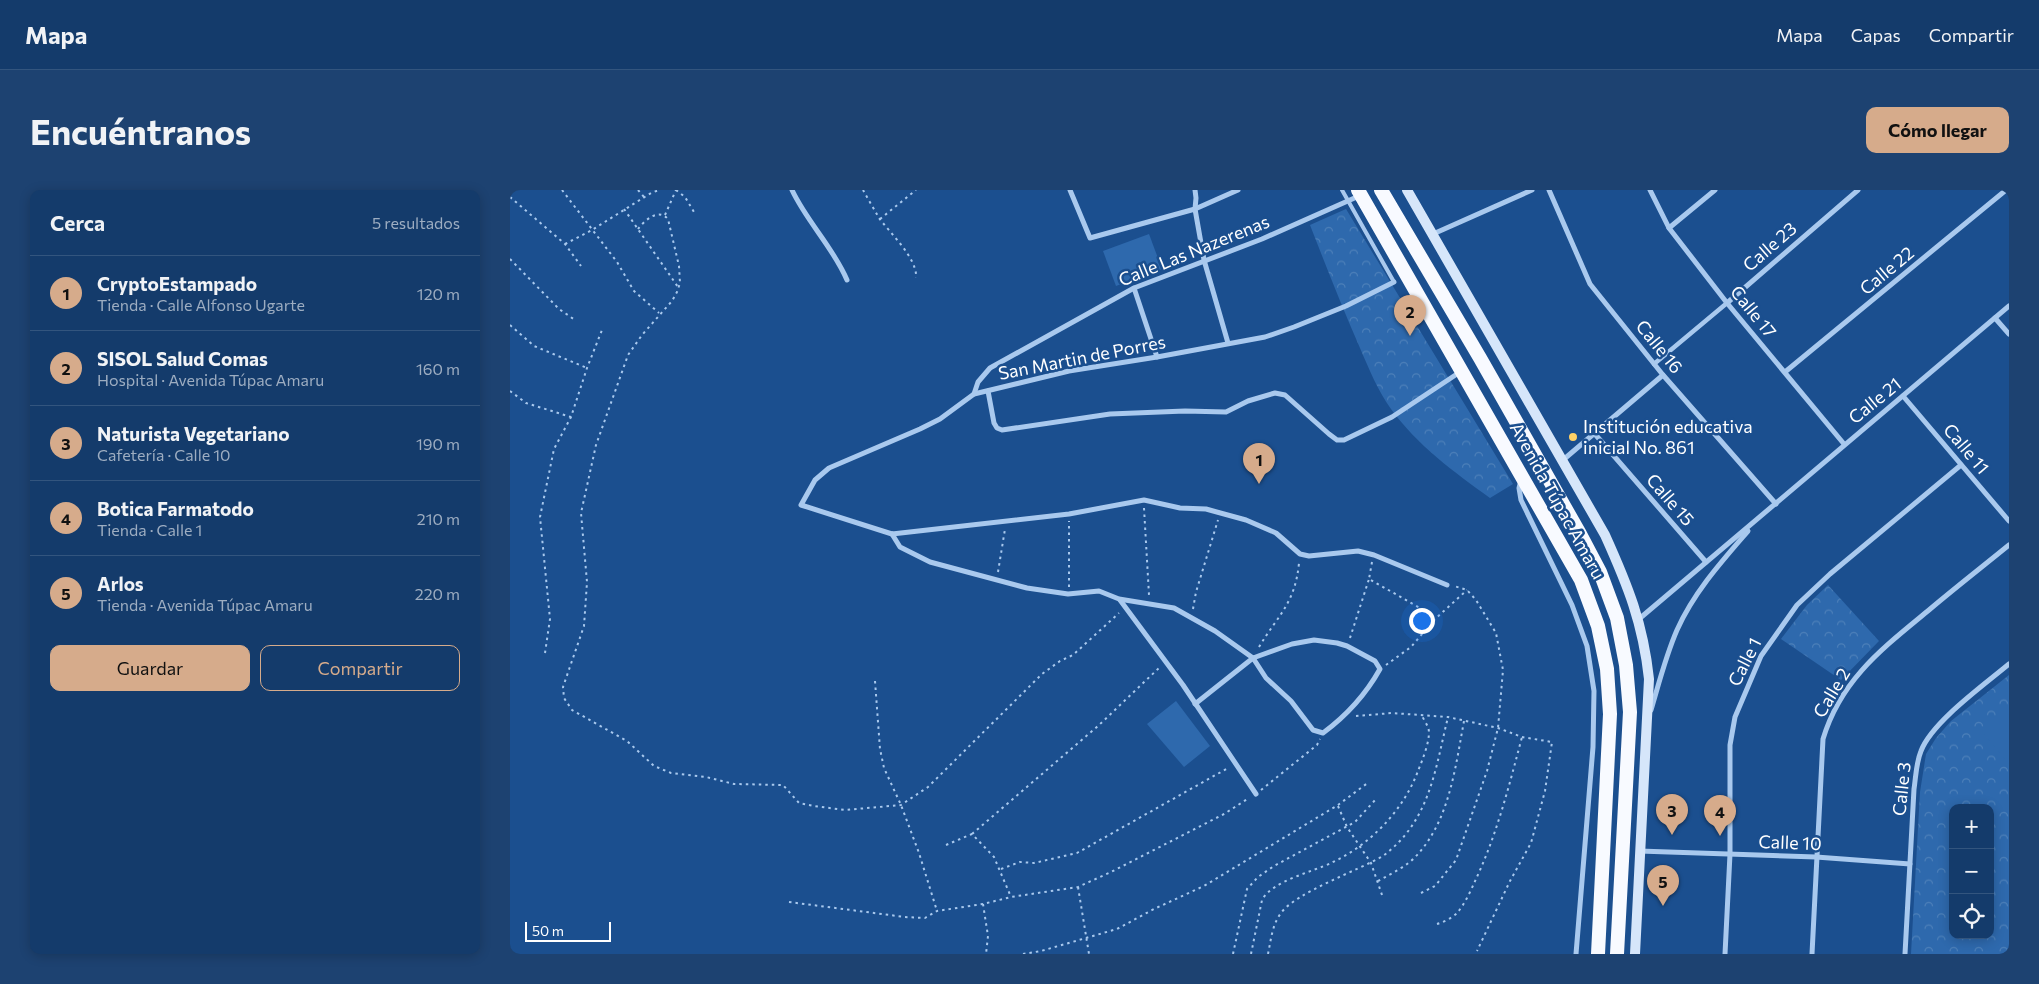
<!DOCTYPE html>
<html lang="es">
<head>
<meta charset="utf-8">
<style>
  :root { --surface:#143b6b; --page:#1d4271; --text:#f1f3f6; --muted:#9dadc1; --line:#33557e; --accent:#d6ab8b }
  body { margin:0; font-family:Commissioner,sans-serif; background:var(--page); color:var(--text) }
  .controls { position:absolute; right:15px; bottom:15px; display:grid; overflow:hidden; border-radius:10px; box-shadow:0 2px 12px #0003 }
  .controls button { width:45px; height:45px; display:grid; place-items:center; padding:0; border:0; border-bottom:1px solid var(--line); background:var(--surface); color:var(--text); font:25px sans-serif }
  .scale { position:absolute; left:15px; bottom:12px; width:86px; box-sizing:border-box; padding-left:5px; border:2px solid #fff; border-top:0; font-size:14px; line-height:18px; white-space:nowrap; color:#fff; -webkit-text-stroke:4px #1b4f8f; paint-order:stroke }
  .you { position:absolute; left:911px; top:430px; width:18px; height:18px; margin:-12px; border:4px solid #fff; border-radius:50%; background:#1a73e8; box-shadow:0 0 0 8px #1a73e833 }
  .badge { display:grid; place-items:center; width:32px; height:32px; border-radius:50%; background:var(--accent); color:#111; font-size:16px; font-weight:700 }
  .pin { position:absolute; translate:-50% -41px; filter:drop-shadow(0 1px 2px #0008) }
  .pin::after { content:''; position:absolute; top:26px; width:18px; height:15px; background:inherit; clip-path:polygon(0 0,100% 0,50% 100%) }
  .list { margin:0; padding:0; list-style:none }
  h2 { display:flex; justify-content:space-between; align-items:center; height:65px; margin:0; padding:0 20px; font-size:21px }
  h2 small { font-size:16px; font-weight:400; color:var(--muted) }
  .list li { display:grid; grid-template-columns:32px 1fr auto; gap:15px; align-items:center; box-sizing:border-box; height:75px; padding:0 20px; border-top:1px solid var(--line) }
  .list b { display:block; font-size:19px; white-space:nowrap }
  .list p { margin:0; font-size:16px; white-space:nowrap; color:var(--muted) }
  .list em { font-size:16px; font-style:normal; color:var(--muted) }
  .actions { display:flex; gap:10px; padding:15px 20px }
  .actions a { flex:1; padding:11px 0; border:1px solid var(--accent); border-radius:10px; text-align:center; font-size:18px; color:var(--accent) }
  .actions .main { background:var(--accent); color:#111 }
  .icon { flex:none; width:28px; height:28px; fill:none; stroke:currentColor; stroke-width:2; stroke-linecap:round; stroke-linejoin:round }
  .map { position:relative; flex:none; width:1499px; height:764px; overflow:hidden; border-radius:10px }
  header { display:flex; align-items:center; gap:30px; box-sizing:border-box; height:70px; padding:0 25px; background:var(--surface); border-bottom:1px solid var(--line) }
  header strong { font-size:24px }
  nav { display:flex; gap:28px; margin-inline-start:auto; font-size:18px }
  .intro { display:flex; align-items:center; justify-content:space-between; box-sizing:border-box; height:120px; padding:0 30px }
  h1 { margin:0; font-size:35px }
  .button { padding:12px 22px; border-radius:10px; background:var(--accent); color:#111; font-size:18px; font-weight:700 }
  main { display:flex; gap:30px; padding:0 30px }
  aside { flex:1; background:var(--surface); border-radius:10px; box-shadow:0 2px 12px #0003 }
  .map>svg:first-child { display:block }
  .park { fill:url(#park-crowns); fill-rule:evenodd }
  .garden { fill:#2e69ad }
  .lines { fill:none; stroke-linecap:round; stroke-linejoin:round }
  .path { stroke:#a9c9ee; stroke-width:2; stroke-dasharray:2.5 4; stroke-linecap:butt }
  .service { stroke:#a9c9ee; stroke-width:4 }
  .pedestrian { stroke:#a9c9ee; stroke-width:4.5 }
  .minor { stroke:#a9c9ee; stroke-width:5 }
  .secondary { stroke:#d6e6fa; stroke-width:10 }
  .trunk { stroke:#f8faff; stroke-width:14 }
  .poi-dot { fill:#ffd166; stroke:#1b4f8f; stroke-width:2 }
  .labels { text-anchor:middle; stroke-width:5; stroke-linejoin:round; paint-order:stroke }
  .street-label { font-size:18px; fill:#fff; stroke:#1b4f8f }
  .poi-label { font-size:18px; fill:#fff; stroke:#1b4f8f; text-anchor:start }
</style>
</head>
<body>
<header>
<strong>Mapa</strong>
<nav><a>Mapa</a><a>Capas</a><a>Compartir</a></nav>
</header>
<div class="intro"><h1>Encuéntranos</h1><a class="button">Cómo llegar</a></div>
<main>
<aside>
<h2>Cerca<small>5 resultados</small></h2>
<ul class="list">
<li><span class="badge">1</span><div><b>CryptoEstampado</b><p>Tienda · Calle Alfonso Ugarte</p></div><em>120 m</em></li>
<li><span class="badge">2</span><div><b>SISOL Salud Comas</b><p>Hospital · Avenida Túpac Amaru</p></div><em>160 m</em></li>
<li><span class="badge">3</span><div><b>Naturista Vegetariano</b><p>Cafetería · Calle 10</p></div><em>190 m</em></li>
<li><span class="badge">4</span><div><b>Botica Farmatodo</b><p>Tienda · Calle 1</p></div><em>210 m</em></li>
<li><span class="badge">5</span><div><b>Arlos</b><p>Tienda · Avenida Túpac Amaru</p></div><em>220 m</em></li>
</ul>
<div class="actions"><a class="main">Guardar</a><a>Compartir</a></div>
</aside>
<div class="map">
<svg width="1499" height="764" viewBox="0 0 1499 764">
  <defs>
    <pattern id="park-crowns" width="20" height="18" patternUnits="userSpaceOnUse" patternTransform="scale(1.25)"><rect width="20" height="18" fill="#2e69ad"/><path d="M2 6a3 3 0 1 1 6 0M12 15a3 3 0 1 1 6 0" fill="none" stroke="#4d80b9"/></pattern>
  </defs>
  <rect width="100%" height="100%" fill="#1b4f8f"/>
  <!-- park -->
  <g class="park">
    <path d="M836,19L1003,294L980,308C944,282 907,255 881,219C868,201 859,179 850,158C832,117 816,76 800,35Z"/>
    <polygon points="1318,395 1369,451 1331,490 1271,449 1297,415"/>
    <path d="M1499,485V764H1401L1410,602L1416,564L1426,548L1441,531ZM1443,618H1480V745H1443Z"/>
  </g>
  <!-- garden -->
  <g class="garden">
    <polygon points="639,44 652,79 606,96 593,61"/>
    <polygon points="666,511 700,556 674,577 637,534"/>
    <polygon points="1498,524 1499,525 1499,574 1474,544"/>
  </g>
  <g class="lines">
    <!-- path -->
    <g class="path">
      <polyline points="52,0 107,72 124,101 149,123"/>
      <polyline points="128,0 134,7"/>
      <polyline points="166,0 175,7 184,22"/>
      <path d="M353,0C358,9 364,19 369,28C380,43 408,69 406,88"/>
      <polyline points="0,7 55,54 71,76"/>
      <polyline points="114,19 168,97"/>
      <polyline points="155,25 166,0"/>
      <polyline points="370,29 406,0"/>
      <path d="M128,39C135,30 148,18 158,29L169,76L170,93L167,102L162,111L132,145L118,165L86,255L71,323L77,392L74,436L53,497L54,508L62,520L117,551L144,576L161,583L196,587L224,594L273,595L289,613L304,616L335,620L391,615L418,597L532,484L550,471L563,465L609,423"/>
      <polyline points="55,54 82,40 141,3 149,0"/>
      <polyline points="0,69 49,119 65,130"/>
      <polyline points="0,135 24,156 77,178"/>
      <polyline points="0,201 16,213 61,227"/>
      <polyline points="634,318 639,405"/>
      <polyline points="862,372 859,389 910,418 924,430"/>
      <polyline points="488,382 495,339"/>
      <polyline points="559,397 559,331"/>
      <polyline points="683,419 686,402 708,330"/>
      <polyline points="840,448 859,389"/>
      <path d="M749,457C768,425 785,414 789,373"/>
      <polyline points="35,463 40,429 30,327 44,259 61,227 77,178 92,140"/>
      <polyline points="876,475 901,457 924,430 957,400"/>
      <polyline points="365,491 370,559 374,578 391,615 409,663 427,721"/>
      <polyline points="846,526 882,523 938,527 988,538 1012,547 1042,552 1035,601 1021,653 1000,691 967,761"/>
      <polyline points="751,600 807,555 810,549"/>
      <polyline points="828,616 837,637 861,673 872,705"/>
      <polyline points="462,644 588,536 650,477"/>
      <polyline points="436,655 462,644 484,667 501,707"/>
      <polyline points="491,679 510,672 524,673 567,663 718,578"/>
      <path d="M868,691C879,685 891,679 901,671C939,636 945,579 954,531"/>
      <polyline points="568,697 579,764"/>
      <polyline points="911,703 925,696 946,670 977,581 988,538 993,480 986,443 966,410 957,400 944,396"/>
      <polyline points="279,712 395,727 415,728 427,721 473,714 501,707 568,697 601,682 714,624 739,608"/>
      <polyline points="473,714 478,746 476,764"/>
      <path d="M927,734C934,732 942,728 947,723C955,714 961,700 966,689C987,644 999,596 1012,547"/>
      <polyline points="513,764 531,761 607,739 644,719 694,696 828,615 859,592"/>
      <polyline points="723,764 737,699 748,687 764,676 845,632 867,608"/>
      <path d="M741,764L752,710C762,691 802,682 821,673C860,655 893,621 908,581C912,571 922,547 918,537C916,533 913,528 911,524"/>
      <path d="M758,764C761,750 762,735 771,723C785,703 849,680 873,666C920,631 925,580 938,527"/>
    </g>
    <!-- service -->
    <polyline class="service" points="832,0 884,92"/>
    <!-- pedestrian -->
    <polyline class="pedestrian" points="1144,174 1217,113"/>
    <!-- minor -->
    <g class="minor">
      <path d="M282,0C297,32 323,57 337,90"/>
      <polyline points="560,0 580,48 685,19 728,0"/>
      <polyline points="685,0 686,8 685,19 694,70 718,153"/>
      <polyline points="1039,0 1080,94 1153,185 1266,314"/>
      <polyline points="1140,0 1159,38 1217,113 1334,254"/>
      <polyline points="1159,38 1205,0"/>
      <polyline points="923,44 1022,0"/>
      <polyline points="884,92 836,116 784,137 755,147 647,167 559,181 464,204 430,229 410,239 319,278 305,290 291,315 382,344 559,324 634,310 670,318 696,319 736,330 766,343 790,364 799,366 848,361 864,365 937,395"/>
      <polyline points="624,98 647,167"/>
      <polyline points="1217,113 1348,0"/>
      <polyline points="1485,128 1499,144"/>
      <polyline points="1275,182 1496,0"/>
      <polyline points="478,201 484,233 487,238 492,240 600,224 675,221 716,222 738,211 765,203 775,205 819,244 827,250 834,250 882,227 950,182"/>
      <polyline points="464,204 468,192 480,178 624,98 752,49 849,6"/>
      <polyline points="1393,206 1499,331"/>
      <polyline points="1084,243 1196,372"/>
      <polyline points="1053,270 1153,185"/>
      <polyline points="1011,290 1009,298 1011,310 1062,415 1077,456 1084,501 1083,557 1066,764"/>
      <path d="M382,344L390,357L420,372L517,398L558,404L589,401L609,409L664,418L705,441L743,468L756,488L781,511L803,540L813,543C836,526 856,504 870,479L865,471L837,456L827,453L804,450L782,454L743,468L685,514"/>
      <polyline points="610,410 673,495 746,604"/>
      <polyline points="1129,429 1499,116"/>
      <path d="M1141,520C1149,493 1156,465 1167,440C1184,402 1212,371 1238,341"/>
      <polyline points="1129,661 1306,667 1400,674"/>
      <polyline points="1215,764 1220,664 1220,555 1225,527 1251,466 1287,415 1320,384 1451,275"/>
      <path d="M1302,764L1313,549C1331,489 1373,458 1419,420C1445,398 1472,377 1499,355"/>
      <path d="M1395,764L1404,599C1406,586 1406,573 1411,561C1422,532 1474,495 1499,474"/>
    </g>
    <!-- secondary -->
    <path class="secondary" d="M897,0L1095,345C1118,396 1133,433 1139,489L1125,764"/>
    <!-- trunk -->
    <g class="trunk">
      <polyline points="848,0 1071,390 1088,436 1097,479 1100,524 1088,764"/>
      <polyline points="871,0 970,168 1070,344 1090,382 1107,428 1116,475 1120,522 1107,764"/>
    </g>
  </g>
  <!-- markers -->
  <circle class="poi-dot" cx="1063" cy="247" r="5"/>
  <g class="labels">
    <!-- street labels -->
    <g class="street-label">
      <text transform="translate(1260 57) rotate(-41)" y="6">Calle 23</text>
      <text transform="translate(684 61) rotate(-22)" y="6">Calle Las Nazerenas</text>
      <text transform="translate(1377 81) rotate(-40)" y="6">Calle 22</text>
      <text transform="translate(1243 122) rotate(51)" y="6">Calle 17</text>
      <text transform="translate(1149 157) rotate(51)" y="6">Calle 16</text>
      <text transform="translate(572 168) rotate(-11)" y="6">San Martin de Porres</text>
      <text transform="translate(1365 211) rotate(-39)" y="6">Calle 21</text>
      <text transform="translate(1456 259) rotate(50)" y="6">Calle 11</text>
      <text transform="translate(1160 310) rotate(49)" y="6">Calle 15</text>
      <text transform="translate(1047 311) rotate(61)" y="6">Avenida Túpac Amaru</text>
      <text transform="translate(1235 472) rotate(-63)" y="6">Calle 1</text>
      <text transform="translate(1322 503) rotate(-59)" y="6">Calle 2</text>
      <text transform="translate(1392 599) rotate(-84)" y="6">Calle 3</text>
      <text transform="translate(1280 653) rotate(2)" y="6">Calle 10</text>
    </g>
    <!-- poi labels -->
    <g class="poi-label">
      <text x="1073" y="243">Institución educativa<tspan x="1073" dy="21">inicial No. 861</tspan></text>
    </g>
  </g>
</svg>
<div class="controls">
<button>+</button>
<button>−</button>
<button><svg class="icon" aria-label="locate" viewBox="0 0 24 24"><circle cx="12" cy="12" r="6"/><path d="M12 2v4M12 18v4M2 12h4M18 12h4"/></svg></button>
</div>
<div class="scale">50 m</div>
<div class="you"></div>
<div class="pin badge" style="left:749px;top:294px">1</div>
<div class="pin badge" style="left:900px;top:146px">2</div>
<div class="pin badge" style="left:1162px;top:645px">3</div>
<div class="pin badge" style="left:1210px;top:646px">4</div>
<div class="pin badge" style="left:1153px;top:716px">5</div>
</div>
</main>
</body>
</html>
